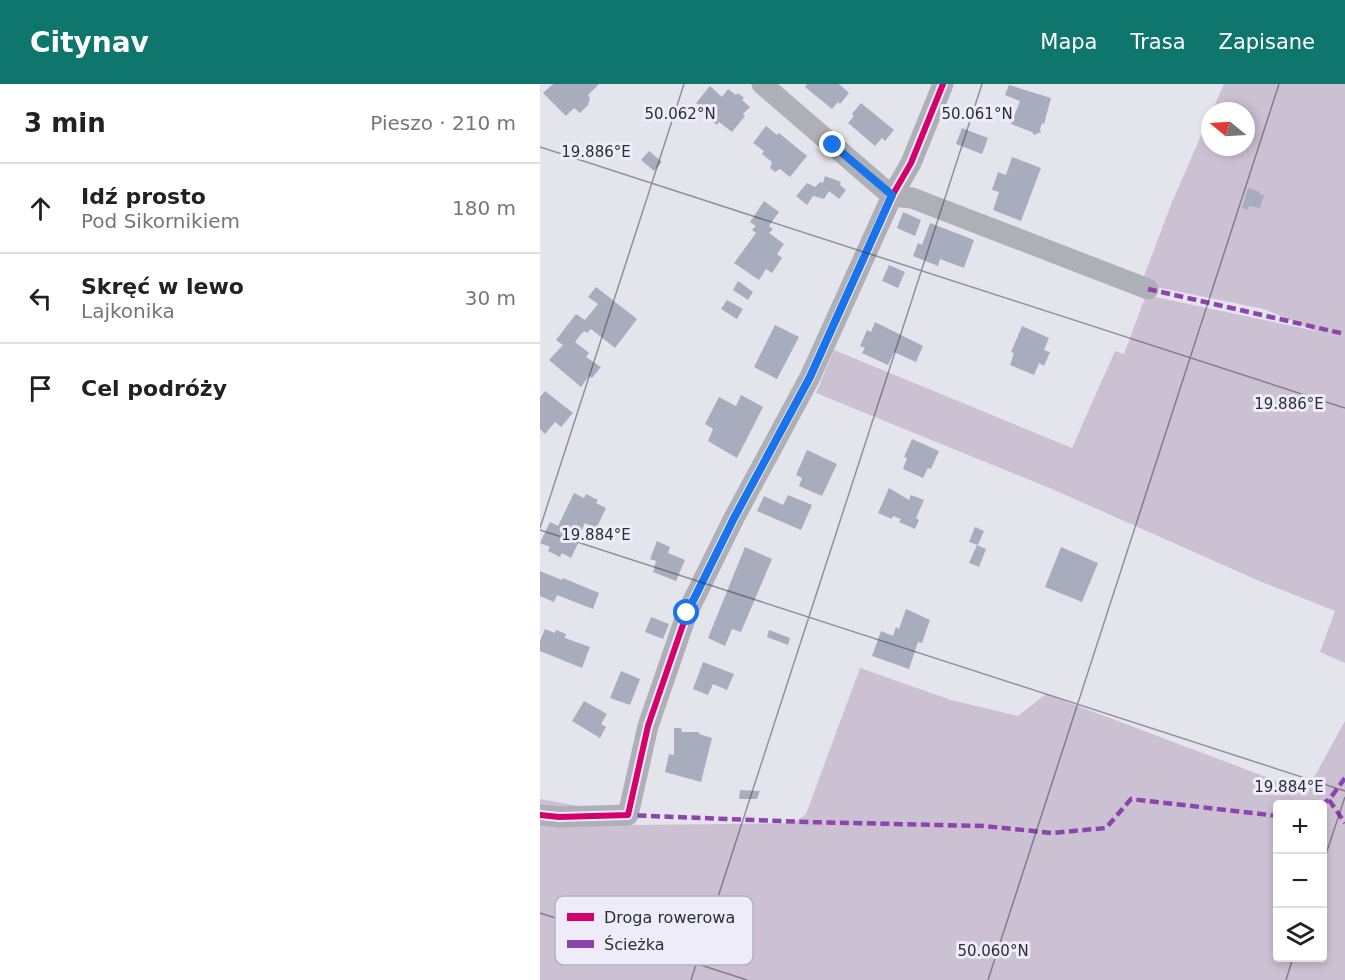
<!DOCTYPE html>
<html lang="pl">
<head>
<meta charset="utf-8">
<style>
  :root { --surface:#fff; --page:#f6f6f6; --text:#222; --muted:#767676; --line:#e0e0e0; --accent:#0f766e }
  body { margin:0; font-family:"DejaVu Sans",sans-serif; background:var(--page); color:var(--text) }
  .controls { position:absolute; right:18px; bottom:18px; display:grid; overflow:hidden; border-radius:6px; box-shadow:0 3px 9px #0003 }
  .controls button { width:54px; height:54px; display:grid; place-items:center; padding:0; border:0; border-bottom:2px solid var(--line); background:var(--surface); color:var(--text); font:30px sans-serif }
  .compass { position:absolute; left:661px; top:18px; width:54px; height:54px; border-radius:50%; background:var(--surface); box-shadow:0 3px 9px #0003; rotate:288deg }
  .stop { position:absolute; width:18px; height:18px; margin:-14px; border:4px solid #1a73e8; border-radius:50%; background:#fff }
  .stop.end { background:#1a73e8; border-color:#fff; box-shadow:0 2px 6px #0008 }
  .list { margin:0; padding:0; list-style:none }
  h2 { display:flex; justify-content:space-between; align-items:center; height:78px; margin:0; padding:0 24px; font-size:26px }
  h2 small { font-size:20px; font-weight:400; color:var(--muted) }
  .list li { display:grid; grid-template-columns:39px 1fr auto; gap:18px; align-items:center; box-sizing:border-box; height:90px; padding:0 24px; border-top:2px solid var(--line) }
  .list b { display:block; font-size:22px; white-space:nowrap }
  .list p { margin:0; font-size:20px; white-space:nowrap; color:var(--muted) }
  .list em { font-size:20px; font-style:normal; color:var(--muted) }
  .icon { flex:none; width:33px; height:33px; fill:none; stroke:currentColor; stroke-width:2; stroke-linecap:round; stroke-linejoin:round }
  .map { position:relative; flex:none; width:805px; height:896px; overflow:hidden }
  header { display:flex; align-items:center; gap:36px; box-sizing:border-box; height:84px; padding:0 30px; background:var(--accent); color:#fff }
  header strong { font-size:28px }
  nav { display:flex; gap:33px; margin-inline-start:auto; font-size:21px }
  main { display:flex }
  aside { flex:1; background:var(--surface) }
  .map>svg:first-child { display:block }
  .green { fill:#ccc0d3; fill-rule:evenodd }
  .building { fill:#a8adbe }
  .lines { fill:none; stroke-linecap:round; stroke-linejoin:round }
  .minor { stroke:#aeafb7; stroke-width:21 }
  .quiet { stroke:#8e44ad; stroke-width:4.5; stroke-dasharray:9 4.5; stroke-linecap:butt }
  .cycleway-casing { stroke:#edecf8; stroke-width:10 }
  .cycleway { stroke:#d6006c; stroke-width:6 }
  .route { stroke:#1a73e8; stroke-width:8 }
  .ticks { fill:none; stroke:#2b2d37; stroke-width:1.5; stroke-opacity:0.45 }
  .key { fill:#edecf8; stroke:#b3b3be; stroke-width:1.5 }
  .key-label { font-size:16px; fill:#2b2d37 }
  .ticks-label { font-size:15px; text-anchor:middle; fill:#2b2d37; stroke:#edecf8; stroke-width:6; stroke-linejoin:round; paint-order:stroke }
</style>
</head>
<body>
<header>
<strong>Citynav</strong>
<nav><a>Mapa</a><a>Trasa</a><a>Zapisane</a></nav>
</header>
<main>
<aside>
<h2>3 min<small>Pieszo · 210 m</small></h2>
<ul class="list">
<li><svg class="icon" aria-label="ahead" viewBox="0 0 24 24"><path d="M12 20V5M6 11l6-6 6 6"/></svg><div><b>Idź prosto</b><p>Pod Sikornikiem</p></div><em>180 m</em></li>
<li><svg class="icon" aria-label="left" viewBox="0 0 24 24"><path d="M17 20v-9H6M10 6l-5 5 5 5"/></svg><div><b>Skręć w lewo</b><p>Lajkonika</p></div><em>30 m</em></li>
<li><svg class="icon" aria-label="arrive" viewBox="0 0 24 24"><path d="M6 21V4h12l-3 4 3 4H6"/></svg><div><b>Cel podróży</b></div></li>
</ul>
</aside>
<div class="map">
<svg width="805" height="896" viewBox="0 0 805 896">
  <rect width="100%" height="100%" fill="#e4e4ec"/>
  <!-- green -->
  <g class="green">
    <polygon points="684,0 805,0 805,579 780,568 795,527 717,496 512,405 276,309 294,266 532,364 575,267 584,270 606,211 776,247 724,225 601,200 632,118 670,31 670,63 706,63 706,27 672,27"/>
    <path d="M320,584L411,616L478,632L506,610L766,708L805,637V896H0V715L55,725L65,739L97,741L254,739L266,730ZM738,720H782V874H738Z"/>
  </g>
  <!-- building -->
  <g class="building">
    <polygon points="13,0 59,0 48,11 50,14 48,21 40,29 34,24 26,32 3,9"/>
    <polygon points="267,0 299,0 309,9 300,20 298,18 292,25 265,3"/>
    <polygon points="469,1 511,14 504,40 502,39 500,45 501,48 494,51 492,48 471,40 480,17 465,11"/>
    <polygon points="170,2 182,13 188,5 196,11 198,9 204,14 202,16 210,23 203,30 205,32 192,48 179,38 177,41 166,32 169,29 156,19"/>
    <polygon points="321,19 354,46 345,57 342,54 335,62 308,39 314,32 312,30"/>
    <polygon points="226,42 237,51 239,49 267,72 250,93 240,85 235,88 230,84 232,78 222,70 224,67 213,59"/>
    <polygon points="422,44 448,54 442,70 416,60"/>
    <polygon points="109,67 122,78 114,87 101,76"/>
    <polygon points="472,73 501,84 481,137 453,126 459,108 452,106 458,88 466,91"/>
    <polygon points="285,92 301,98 300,101 306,106 299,115 289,107 284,115 273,112 267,121 256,112 267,99 275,103 280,98 283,99"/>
    <polygon points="708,104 720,108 719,110 724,111 720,124 709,122 708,126 702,124"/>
    <polygon points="224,117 239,128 229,142 233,145 229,149 244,160 237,170 242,174 232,189 226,185 219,196 194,179 216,149 212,146 216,142 210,138"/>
    <polygon points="363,128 381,136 375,152 357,144"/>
    <polygon points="390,139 434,156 424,184 400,175 398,182 373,172 378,159 382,161"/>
    <polygon points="349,181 365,188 358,204 342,197"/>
    <polygon points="198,197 213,208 208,216 193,206"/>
    <polygon points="56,203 97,235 75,264 51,245 47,249 45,247 41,250 35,258 49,269 46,273 61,283 52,294 49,292 41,303 9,276 23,261 16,256 36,230 45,236 58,220 48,213"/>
    <polygon points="187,216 203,225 197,235 181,225"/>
    <polygon points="335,238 383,262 376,278 354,268 348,281 322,269 325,264 320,262 327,246 331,248"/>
    <polygon points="235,241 259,253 237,295 214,283"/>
    <polygon points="482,242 509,254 504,266 510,268 504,282 499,279 494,291 470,281 474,269 471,268"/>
    <polygon points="5,307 33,329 21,343 15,338 5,350 0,345 0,313"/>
    <polygon points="201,311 223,323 197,374 168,357 173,345 165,340 179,313 196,322"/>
    <polygon points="372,355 399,367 391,385 388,384 383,394 363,385 367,374 364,373"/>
    <polygon points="267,366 297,380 282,412 259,402 262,394 256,391"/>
    <polygon points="349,404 369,416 371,411 384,416 376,434 379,436 375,445 359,438 361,435 353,432 352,435 338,429"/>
    <polygon points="34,409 44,414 46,410 58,416 56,419 66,424 56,445 45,439 39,452 41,453 31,474 22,469 20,473 8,467 10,463 0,459 10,438 18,442"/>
    <polygon points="248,411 272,421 261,446 217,427 224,412 243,421"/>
    <polygon points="435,443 444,447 438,461 429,458"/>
    <polygon points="117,457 130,463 128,469 145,476 136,497 113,488 116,477 110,475"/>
    <polygon points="437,461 446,465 439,483 429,479"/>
    <polygon points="205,463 232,475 201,548 192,545 185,562 168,554"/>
    <polygon points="521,463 558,479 542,518 505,503"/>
    <polygon points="0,487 22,496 23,494 59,509 53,525 17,511 14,518 0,512"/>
    <polygon points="366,525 390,536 382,559 378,558 369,585 332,572 341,547 353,552 356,543 359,545"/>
    <polygon points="111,533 129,540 123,555 105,548"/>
    <polygon points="5,545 15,549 16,546 26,550 25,554 50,563 42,584 0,567 0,557"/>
    <polygon points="229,546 250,554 248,561 227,553"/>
    <polygon points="163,578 194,590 187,606 173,600 168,611 153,605"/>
    <polygon points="81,587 100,595 90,621 70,614"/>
    <polygon points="44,617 67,630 61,640 66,643 60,654 32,637"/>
    <polygon points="134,644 141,644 142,648 159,648 159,650 172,654 161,698 125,688 129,670 134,671"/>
    <polygon points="200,706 220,707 217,715 199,715"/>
  </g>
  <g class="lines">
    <!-- minor -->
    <g class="minor">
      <polyline points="222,0 352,112"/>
      <polyline points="352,112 372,114 608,205"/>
      <polyline points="0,731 19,733 88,731 108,642 147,529 194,434 270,293 352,112 371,79 403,0"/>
    </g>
    <!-- quiet -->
    <g class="quiet">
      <polyline points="608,205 805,250"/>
      <polyline points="789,716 805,739"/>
      <polyline points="781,720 789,716 805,694"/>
      <polyline points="84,731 266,738 444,742 512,749 566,744 591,715 738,732"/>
    </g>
    <!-- cycleway casing -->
    <g class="cycleway-casing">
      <polyline id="cycleway" points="0,731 19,733 88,731 108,642 147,529 194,434 270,293 352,112 371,79 403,0"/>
    </g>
    <!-- cycleway -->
    <use href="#cycleway" class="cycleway"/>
  </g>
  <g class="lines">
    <!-- route -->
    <polyline class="route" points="147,529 194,434 270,293 352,111 293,61"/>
  </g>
  <!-- ticks -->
  <path class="ticks" d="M0,63L805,324M0,444L144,0M0,446L805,707M782,782L805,713M0,829L207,896M151,896L442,0M448,896L739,0M746,896L753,874"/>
  <!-- legend -->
  <rect x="15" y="812" width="198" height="69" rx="9" class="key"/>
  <rect x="27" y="829" width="27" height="8" fill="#d6006c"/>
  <rect x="27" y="856" width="27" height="8" fill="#8e44ad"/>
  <g class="key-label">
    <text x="64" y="839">Droga rowerowa</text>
    <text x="64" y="866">Ścieżka</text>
  </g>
  <g class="ticks-label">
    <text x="140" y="35">50.062°N</text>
    <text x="437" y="35">50.061°N</text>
    <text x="56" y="73">19.886°E</text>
    <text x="749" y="325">19.886°E</text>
    <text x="56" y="456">19.884°E</text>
    <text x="749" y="708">19.884°E</text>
    <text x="453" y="872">50.060°N</text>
  </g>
</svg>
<div class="controls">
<button>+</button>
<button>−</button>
<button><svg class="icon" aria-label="layers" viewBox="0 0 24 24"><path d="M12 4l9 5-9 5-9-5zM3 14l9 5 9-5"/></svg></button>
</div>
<svg class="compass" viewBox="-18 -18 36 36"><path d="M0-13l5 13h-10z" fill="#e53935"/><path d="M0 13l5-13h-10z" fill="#767676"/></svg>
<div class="stop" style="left:147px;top:529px"></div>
<div class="stop end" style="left:293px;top:61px"></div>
</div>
</main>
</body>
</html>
